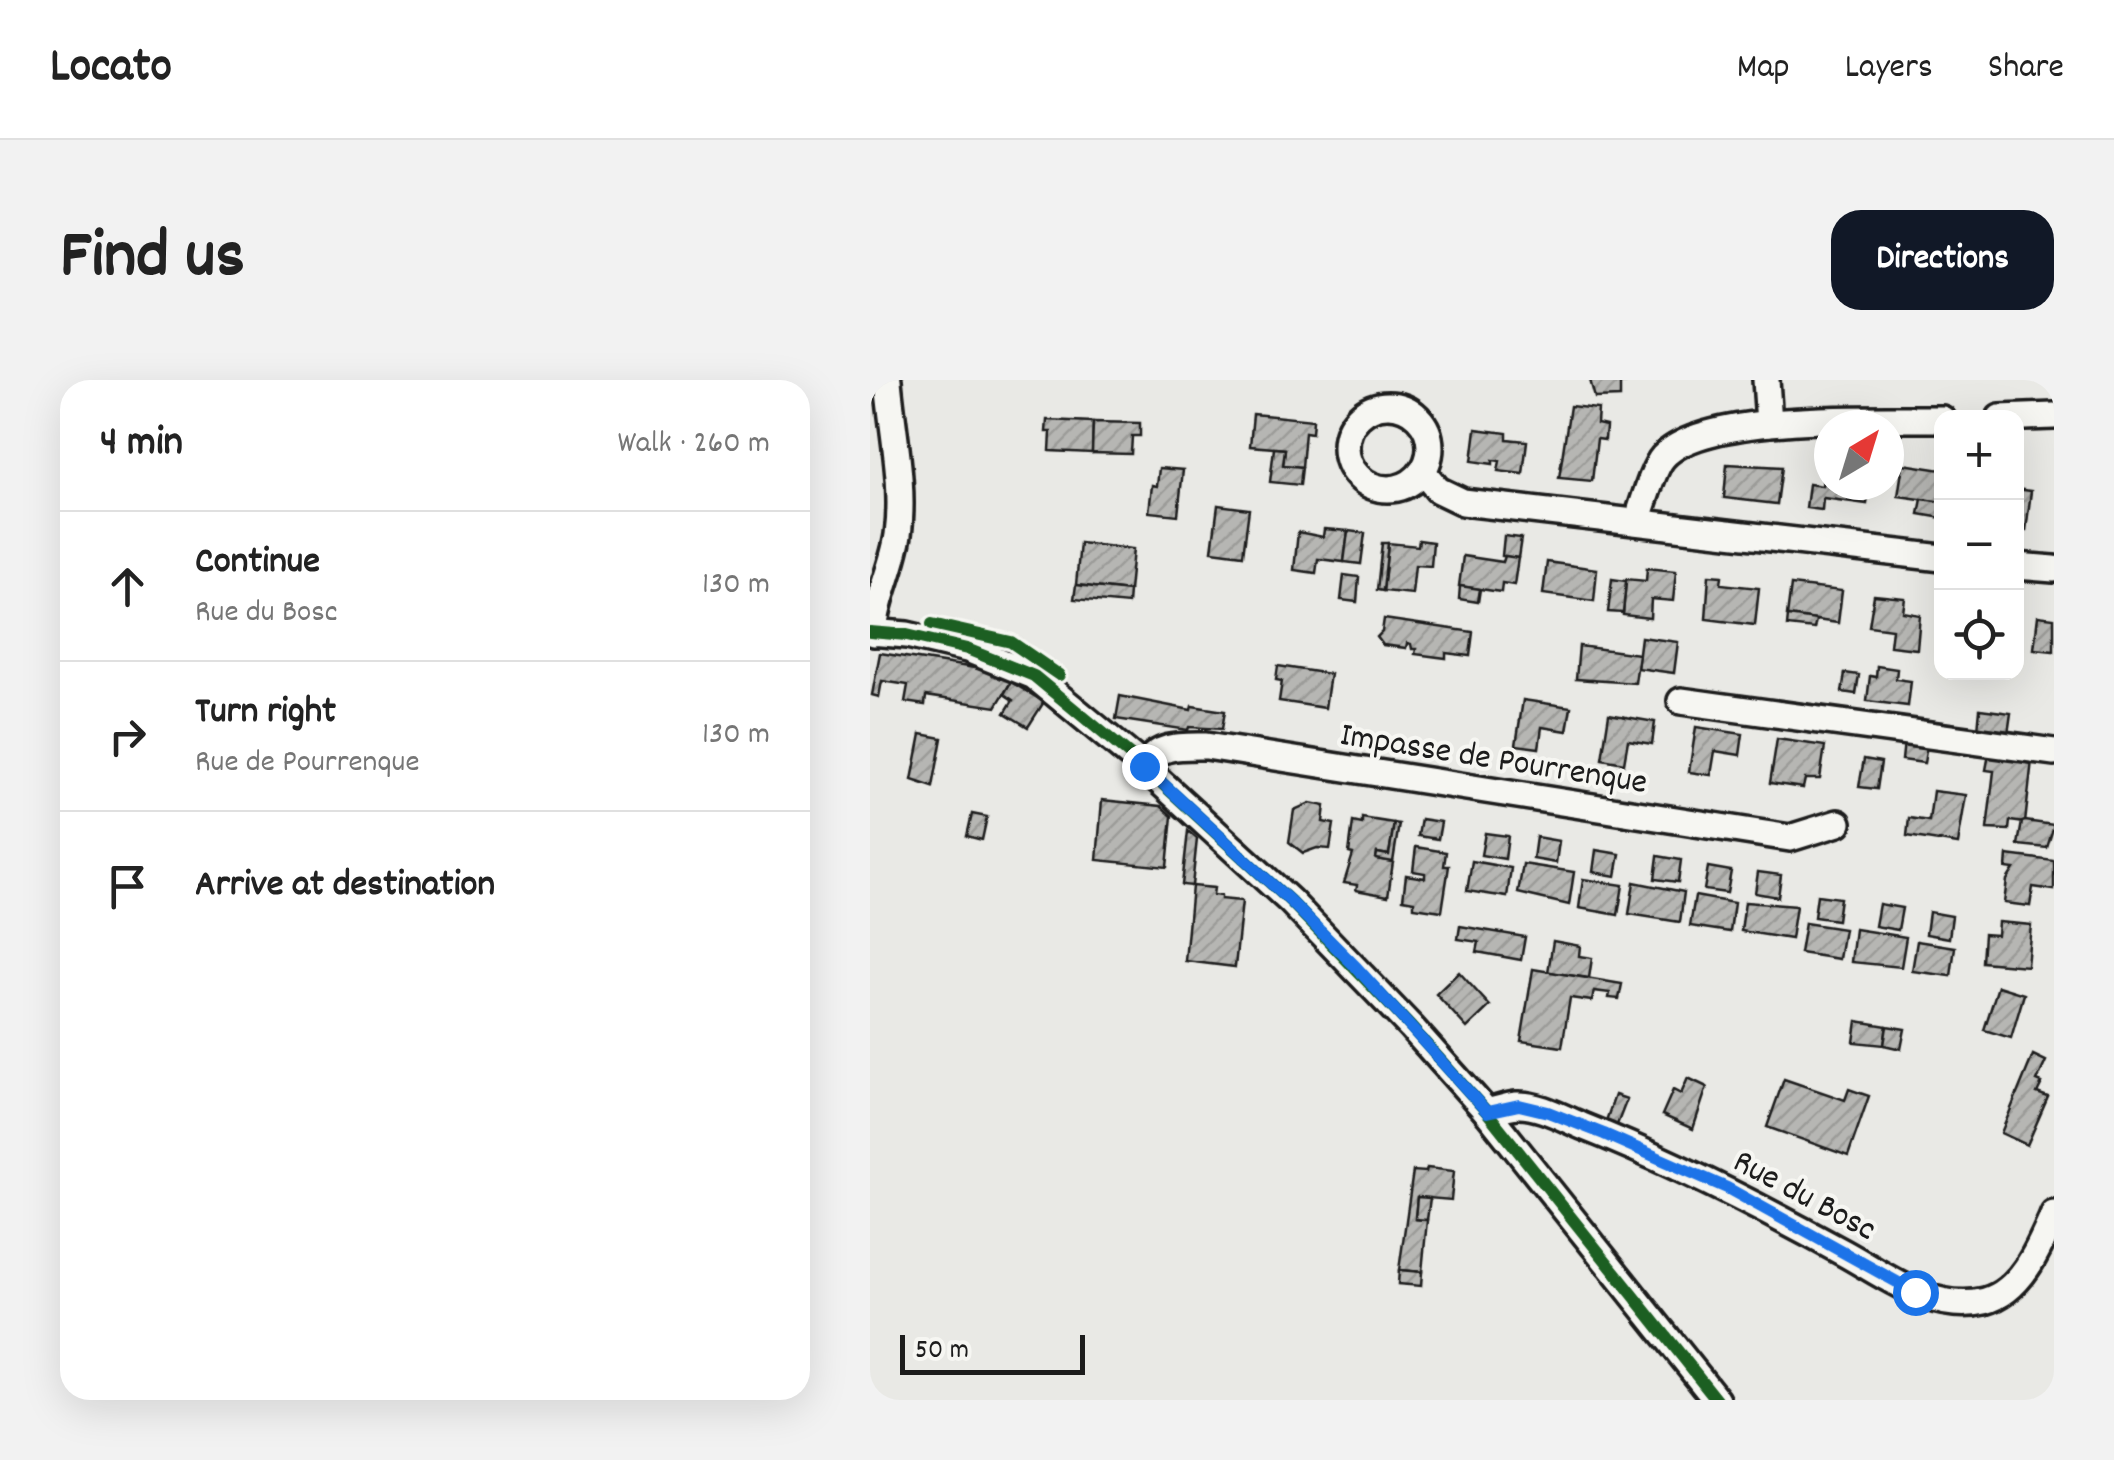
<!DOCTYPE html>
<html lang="en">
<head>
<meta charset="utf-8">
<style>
  :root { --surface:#fff; --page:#f2f2f2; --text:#222; --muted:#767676; --line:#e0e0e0; --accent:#111827 }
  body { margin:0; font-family:Dekko,sans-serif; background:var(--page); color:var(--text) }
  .controls { position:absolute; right:30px; top:30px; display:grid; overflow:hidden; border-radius:20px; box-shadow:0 10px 40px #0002 }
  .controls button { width:90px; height:90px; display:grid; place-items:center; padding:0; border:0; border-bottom:2px solid var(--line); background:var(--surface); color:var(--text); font:50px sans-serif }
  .compass { position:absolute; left:944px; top:30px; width:90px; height:90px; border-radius:50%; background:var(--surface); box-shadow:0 10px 40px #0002; rotate:38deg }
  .scale { position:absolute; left:30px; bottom:25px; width:185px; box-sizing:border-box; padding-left:10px; border:5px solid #1c1c1c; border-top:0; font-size:28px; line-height:35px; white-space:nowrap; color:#1c1c1c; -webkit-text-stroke:8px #f6f6f2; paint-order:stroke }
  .stop { position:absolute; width:30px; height:30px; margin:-22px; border:8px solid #1a73e8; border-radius:50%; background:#fff }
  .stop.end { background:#1a73e8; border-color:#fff; box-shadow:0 2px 10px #0008 }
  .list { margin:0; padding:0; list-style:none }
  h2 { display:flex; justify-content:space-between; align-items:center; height:130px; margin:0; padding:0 40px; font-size:42px }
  h2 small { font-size:32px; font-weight:400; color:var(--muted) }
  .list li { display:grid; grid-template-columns:65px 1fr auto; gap:30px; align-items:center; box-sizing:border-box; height:150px; padding:0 40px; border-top:2px solid var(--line) }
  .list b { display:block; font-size:38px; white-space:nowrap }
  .list p { margin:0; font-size:32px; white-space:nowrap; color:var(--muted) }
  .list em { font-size:32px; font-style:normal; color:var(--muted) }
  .icon { flex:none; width:55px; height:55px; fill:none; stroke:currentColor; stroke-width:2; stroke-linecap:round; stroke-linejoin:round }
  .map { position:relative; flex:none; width:1184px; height:1020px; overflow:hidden; border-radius:30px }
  header { display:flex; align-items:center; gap:60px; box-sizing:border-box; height:140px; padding:0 50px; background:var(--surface); border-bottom:2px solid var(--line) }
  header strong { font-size:48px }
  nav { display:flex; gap:55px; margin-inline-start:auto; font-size:35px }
  .intro { display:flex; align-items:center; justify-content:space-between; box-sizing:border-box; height:240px; padding:0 60px }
  h1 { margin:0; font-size:70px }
  .button { padding:25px 45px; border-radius:30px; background:var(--accent); color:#fff; font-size:35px; font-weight:700 }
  main { display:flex; gap:60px; padding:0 60px }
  aside { flex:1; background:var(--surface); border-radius:30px; box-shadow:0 10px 40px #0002 }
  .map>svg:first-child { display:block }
  .building { fill:url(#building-hatch); stroke:#1c1c1c; stroke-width:2.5 }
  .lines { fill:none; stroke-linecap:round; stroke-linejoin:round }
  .minor-casing { stroke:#1c1c1c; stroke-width:32 }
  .minor { stroke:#f6f6f2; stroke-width:25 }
  .cycleway-casing { stroke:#f6f6f2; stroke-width:19 }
  .cycleway { stroke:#1b5e20; stroke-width:12 }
  .route { stroke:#1a73e8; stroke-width:12 }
  .labels { text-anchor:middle; stroke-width:8; stroke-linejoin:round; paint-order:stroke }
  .street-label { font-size:35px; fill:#1c1c1c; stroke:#f6f6f2 }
</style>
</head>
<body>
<header>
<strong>Locato</strong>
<nav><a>Map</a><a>Layers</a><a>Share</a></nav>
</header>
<div class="intro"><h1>Find us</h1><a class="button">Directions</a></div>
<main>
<aside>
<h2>4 min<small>Walk · 260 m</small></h2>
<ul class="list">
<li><svg class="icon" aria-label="ahead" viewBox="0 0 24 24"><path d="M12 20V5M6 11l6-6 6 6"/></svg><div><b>Continue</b><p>Rue du Bosc</p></div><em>130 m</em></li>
<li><svg class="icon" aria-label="right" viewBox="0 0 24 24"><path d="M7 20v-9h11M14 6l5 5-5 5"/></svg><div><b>Turn right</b><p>Rue de Pourrenque</p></div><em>130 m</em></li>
<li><svg class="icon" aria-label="arrive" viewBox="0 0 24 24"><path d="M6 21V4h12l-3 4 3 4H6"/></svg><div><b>Arrive at destination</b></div></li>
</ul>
</aside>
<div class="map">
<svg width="1184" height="1020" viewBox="0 0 1184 1020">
  <defs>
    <pattern id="building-hatch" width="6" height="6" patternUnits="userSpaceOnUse" patternTransform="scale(2.5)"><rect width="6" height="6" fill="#b6b6b3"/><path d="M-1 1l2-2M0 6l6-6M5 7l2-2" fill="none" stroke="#9c9c99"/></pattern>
  </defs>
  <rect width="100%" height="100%" fill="#e9e9e5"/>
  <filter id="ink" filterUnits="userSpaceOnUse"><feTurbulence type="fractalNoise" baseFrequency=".01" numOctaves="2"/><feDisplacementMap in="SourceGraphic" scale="20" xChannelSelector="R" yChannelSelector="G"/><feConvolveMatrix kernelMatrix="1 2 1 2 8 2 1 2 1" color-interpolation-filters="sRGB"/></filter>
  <g filter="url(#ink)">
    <!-- building -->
    <g class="building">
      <polygon points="720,0 755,0 755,3 750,3 750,17 725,18"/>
      <polygon points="700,26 728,29 727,44 736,46 735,60 727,59 722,101 689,98"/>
      <polygon points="383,34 443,40 442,53 435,52 432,87 413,85 415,69 380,66"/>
      <polygon points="177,40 223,42 222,73 180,71 181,52 176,52"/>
      <polygon points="223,42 270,43 270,56 262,56 261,74 222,73"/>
      <polygon points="606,49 637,53 637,59 657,61 653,94 628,91 630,81 623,80 623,84 602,81"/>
      <polygon points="404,68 415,69 413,85 432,87 430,105 400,102"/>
      <polygon points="857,84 912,87 907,124 854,118"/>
      <polygon points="1033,84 1072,90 1072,122 1028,116"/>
      <polygon points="289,88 313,90 308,135 279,132 282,105 287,106"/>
      <polygon points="954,88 959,89 959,105 1000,105 997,124 953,118 952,130 936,128 939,104 952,106"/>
      <polygon points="1146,109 1161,111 1156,151 1146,150"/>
      <polygon points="1052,119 1072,122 1072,138 1049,134"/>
      <polygon points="348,125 379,129 373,175 342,171"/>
      <polygon points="454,149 478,151 474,182 448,179 446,193 424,190 428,152 453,157"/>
      <polygon points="478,151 495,153 491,184 474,182"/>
      <polygon points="634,156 651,158 648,178 632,176"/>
      <polygon points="549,160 563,162 561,186 545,185 542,214 513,211 518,163 548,166"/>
      <polygon points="210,163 263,169 259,211 206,205"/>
      <polygon points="512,163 518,163 513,211 507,210"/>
      <polygon points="593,176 633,182 635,176 648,178 644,205 632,203 631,212 589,206"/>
      <polygon points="677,182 727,189 724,221 673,214"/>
      <polygon points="777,188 806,191 803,221 781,219 780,238 753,235 756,199 776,201"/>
      <polygon points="474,195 489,197 487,222 471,220"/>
      <polygon points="839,195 852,196 851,204 889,208 885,245 836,239"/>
      <polygon points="742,199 756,201 753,233 738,232"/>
      <polygon points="206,205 259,211 258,224 204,219"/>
      <polygon points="921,205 972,211 968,243 917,236"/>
      <polygon points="590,206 610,209 608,222 589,219"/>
      <polygon points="1004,215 1035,218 1033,232 1050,235 1047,269 1020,266 1022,249 999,246"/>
      <polygon points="918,236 946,240 944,249 917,246"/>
      <polygon points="1168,236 1184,238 1184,271 1164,269"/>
      <polygon points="514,239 603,252 600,276 576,273 576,278 545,274 546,269 542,269 541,264 537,263 536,268 513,265 507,257 512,252"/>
      <polygon points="771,257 808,262 804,293 767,288"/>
      <polygon points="709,266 769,274 765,303 706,299"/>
      <polygon points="10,273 117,290 141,302 126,327 56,316 55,325 35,322 38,305 12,301 9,317 2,315"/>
      <polygon points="408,286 460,294 455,328 409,321 412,301 406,300"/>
      <polygon points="1007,286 1027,289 1026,299 1041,301 1038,326 997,321 1000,296 1006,297"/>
      <polygon points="975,293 989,295 986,314 972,312"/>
      <polygon points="141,302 174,322 158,347 135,333 143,320 134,314"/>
      <polygon points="250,316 321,330 322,326 355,331 352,349 319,347 318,350 246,339"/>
      <polygon points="653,320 701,327 697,351 672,347 669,368 646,365"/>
      <polygon points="1110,329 1141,333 1138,354 1108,350"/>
      <polygon points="739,334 785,342 782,364 758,360 754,383 732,379"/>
      <polygon points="826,347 873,354 870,375 845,371 841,395 819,392"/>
      <polygon points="51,354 72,358 63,407 42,400"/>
      <polygon points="907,359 955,366 950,399 935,399 933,408 900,403"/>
      <polygon points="1034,361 1057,365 1054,383 1032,380"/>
      <polygon points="1119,374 1162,380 1155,443 1140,441 1139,450 1117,449 1124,391 1116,390"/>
      <polygon points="994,379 1011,382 1007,409 989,407"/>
      <polygon points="1063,411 1096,415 1088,464 1037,456 1039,438 1059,441"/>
      <polygon points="232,420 291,426 302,436 297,487 227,480"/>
      <polygon points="440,423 455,426 453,442 464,444 460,469 447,468 433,473 419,462 424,430"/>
      <polygon points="102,434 117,437 112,460 97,456"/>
      <polygon points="492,438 524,443 519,475 507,473 506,479 523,482 518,516 486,510 487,505 474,503 483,474 479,473 483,442 492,444"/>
      <polygon points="551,439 571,442 568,459 548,456"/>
      <polygon points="1155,441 1184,445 1177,468 1148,465 1152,442"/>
      <polygon points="524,443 529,444 523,482 506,479 507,473 519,475"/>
      <polygon points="318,451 327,459 322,506 312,505"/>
      <polygon points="615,453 638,456 635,479 611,475"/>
      <polygon points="666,457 689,461 686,483 663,479"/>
      <polygon points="546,467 576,472 574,486 579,486 572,531 544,527 544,521 533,519 536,495 555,498 555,493 543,491"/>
      <polygon points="726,470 750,474 746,496 723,492"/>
      <polygon points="1137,475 1184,481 1184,510 1163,507 1160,526 1134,523 1137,500 1144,489 1136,488"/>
      <polygon points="788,476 811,480 808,502 785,499"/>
      <polygon points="602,481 641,488 637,517 597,511"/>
      <polygon points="653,484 704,492 699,525 648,513"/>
      <polygon points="838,487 861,491 857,513 834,510"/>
      <polygon points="888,492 911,495 908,517 885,513"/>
      <polygon points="713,499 753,505 748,535 709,528"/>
      <polygon points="764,502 814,512 810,542 759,534"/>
      <polygon points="322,506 344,508 343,515 351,516 351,519 372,521 365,587 315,581"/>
      <polygon points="947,515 970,518 967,540 944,537"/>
      <polygon points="825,516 864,523 860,552 820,546"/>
      <polygon points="875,522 926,526 921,559 871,551"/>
      <polygon points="1009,524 1032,528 1028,550 1005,546"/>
      <polygon points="1059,532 1082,536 1079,558 1056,554"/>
      <polygon points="1128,542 1161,545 1157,586 1112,582 1114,554 1127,555"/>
      <polygon points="935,543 974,549 969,579 930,573"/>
      <polygon points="590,546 655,557 651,580 607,572 609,562 588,559"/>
      <polygon points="985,549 1036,557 1031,587 981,582"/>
      <polygon points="683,561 710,566 709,576 722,578 719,598 678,592"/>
      <polygon points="1047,561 1085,567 1081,596 1042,591"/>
      <polygon points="663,589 752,604 749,619 739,618 740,613 724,611 722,621 700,618 692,667 651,661"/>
      <polygon points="589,592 620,626 597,648 566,614"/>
      <polygon points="1128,606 1154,614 1141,658 1114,650"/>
      <polygon points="987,641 1017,646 1014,665 984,662"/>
      <polygon points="1017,646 1035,649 1031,669 1014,665"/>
      <polygon points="1163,675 1176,681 1167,701 1172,703 1167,713 1178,717 1157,765 1131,753"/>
      <polygon points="818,698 837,707 823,749 792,735 803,710 811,714"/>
      <polygon points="914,699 975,720 979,709 999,716 978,776 897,747"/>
      <polygon points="745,715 757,719 747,745 736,741"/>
      <polygon points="557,788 584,791 581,820 547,817 545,839 557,840 552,892 529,890 543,791 556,792"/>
      <polygon points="547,817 560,818 557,840 545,839"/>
      <polygon points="529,890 552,892 551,906 528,904"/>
    </g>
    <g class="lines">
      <!-- minor casing -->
      <g class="minor-casing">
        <g id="minor">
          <polyline points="896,0 899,43"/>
          <circle cx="518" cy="67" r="42"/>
          <polyline points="1130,38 1184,36"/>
          <polyline points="553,92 568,110 593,122 1072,178"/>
          <path d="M767,141C773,125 783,88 793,77C835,31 1009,40 1072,39"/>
          <polyline points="1146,186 1184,189"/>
          <polyline points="0,252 37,255 97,269 164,296 273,386 420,521 541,647 617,732 847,1020"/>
          <path d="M4,253C6,219 23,188 28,155C35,105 22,50 18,0"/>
          <polyline points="811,321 1184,372"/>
          <path d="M273,386C290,364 310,366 336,366L920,458L968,443"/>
          <path d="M617,732C626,730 637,726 647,725C668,724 693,738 712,746C803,782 889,826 974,873C1016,896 1064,934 1115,921C1152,911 1170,866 1184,834"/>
        </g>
      </g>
      <!-- minor -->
      <use href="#minor" class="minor"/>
      <!-- cycleway casing -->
      <g class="cycleway-casing">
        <g id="cycleway">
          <polyline points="62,244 141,262 189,295"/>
          <polyline points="0,252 37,255 97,269 164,296 273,386 420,521 541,647 617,732 847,1020"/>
        </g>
      </g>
      <!-- cycleway -->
      <use href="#cycleway" class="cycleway"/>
    </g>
  </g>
  <g class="lines" filter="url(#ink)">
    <!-- route -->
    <polyline class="route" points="274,386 420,521 486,587 617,732 649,725 678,732 734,754 857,808 1045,912"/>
  </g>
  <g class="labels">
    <!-- street labels -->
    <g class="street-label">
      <text transform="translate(624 376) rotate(9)" y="12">Impasse de Pourrenque</text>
      <text transform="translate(936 813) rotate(28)" y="12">Rue du Bosc</text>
    </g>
  </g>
</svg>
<div class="controls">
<button>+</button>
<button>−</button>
<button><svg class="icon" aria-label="locate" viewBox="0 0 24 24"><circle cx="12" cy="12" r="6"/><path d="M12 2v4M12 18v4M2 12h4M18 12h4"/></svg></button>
</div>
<svg class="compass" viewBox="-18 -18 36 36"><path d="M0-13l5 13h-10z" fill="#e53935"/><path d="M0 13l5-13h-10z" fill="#767676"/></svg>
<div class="scale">50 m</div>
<div class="stop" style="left:1045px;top:912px"></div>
<div class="stop end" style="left:274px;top:386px"></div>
</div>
</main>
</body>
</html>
